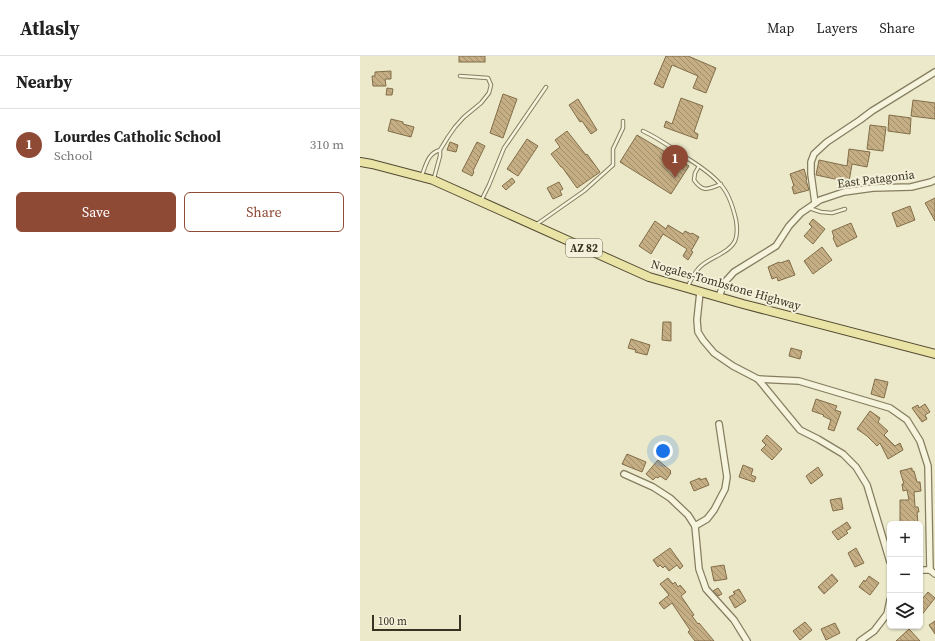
<!DOCTYPE html>
<html lang="en">
<head>
<meta charset="utf-8">
<style>
  :root { --surface:#fff; --page:#f2f2f2; --text:#222; --muted:#767676; --line:#e0e0e0; --accent:#8f4a36 }
  body { margin:0; font-family:"Source Serif 4",serif; background:var(--page); color:var(--text) }
  .controls { position:absolute; right:12px; bottom:12px; display:grid; overflow:hidden; border-radius:6px; box-shadow:0 1px 3px #0004 }
  .controls button { width:36px; height:36px; display:grid; place-items:center; padding:0; border:0; border-bottom:1px solid var(--line); background:var(--surface); color:var(--text); font:20px sans-serif }
  .scale { position:absolute; left:12px; bottom:10px; width:89px; box-sizing:border-box; padding-left:4px; border:2px solid #383222; border-top:0; font-size:11px; line-height:14px; white-space:nowrap; color:#383222; -webkit-text-stroke:3px #f3f1d9; paint-order:stroke }
  .you { position:absolute; left:303px; top:395px; width:14px; height:14px; margin:-10px; border:3px solid #fff; border-radius:50%; background:#1a73e8; box-shadow:0 0 0 6px #1a73e833 }
  .badge { display:grid; place-items:center; width:26px; height:26px; border-radius:50%; background:var(--accent); color:#fff; font-size:13px; font-weight:700 }
  .pin { position:absolute; translate:-50% -33px; filter:drop-shadow(0 1px 2px #0008) }
  .pin::after { content:''; position:absolute; top:21px; width:14px; height:12px; background:inherit; clip-path:polygon(0 0,100% 0,50% 100%) }
  .list { margin:0; padding:0; list-style:none }
  h2 { display:flex; justify-content:space-between; align-items:center; height:52px; margin:0; padding:0 16px; font-size:17px }
  h2 small { font-size:13px; font-weight:400; color:var(--muted) }
  .list li { display:grid; grid-template-columns:26px 1fr auto; gap:12px; align-items:center; box-sizing:border-box; height:72px; padding:0 16px; border-top:1px solid var(--line) }
  .list b { display:block; font-size:15px; white-space:nowrap }
  .list p { margin:0; font-size:13px; white-space:nowrap; color:var(--muted) }
  .list em { font-size:13px; font-style:normal; color:var(--muted) }
  .actions { display:flex; gap:8px; padding:12px 16px }
  .actions a { flex:1; padding:9px 0; border:1px solid var(--accent); border-radius:6px; text-align:center; font-size:14px; color:var(--accent) }
  .actions .main { background:var(--accent); color:#fff }
  .icon { flex:none; width:22px; height:22px; fill:none; stroke:currentColor; stroke-width:2; stroke-linecap:round; stroke-linejoin:round }
  .map { position:relative; flex:none; width:575px; height:585px; overflow:hidden }
  header { display:flex; align-items:center; gap:24px; box-sizing:border-box; height:56px; padding:0 20px; background:var(--surface); border-bottom:1px solid var(--line) }
  header strong { font-size:19px }
  nav { display:flex; gap:22px; margin-inline-start:auto; font-size:14px }
  main { display:flex }
  aside { flex:1; background:var(--surface) }
  .map>svg:first-child { display:block }
  .building { fill:url(#building-back-hatch); stroke:#826d48 }
  .lines { fill:none; stroke-linecap:round; stroke-linejoin:round }
  .lane-casing { stroke:#867d60; stroke-width:4.5 }
  .street-casing { stroke:#867d60; stroke-width:8 }
  .primary-casing { stroke:#544a33; stroke-width:10 }
  .lane { stroke:#f6f4dd; stroke-width:2.5 }
  .street { stroke:#f6f4dd; stroke-width:5.5 }
  .primary { stroke:#e9e4a6; stroke-width:8 }
  .labels { text-anchor:middle; stroke-width:4; stroke-linejoin:round; paint-order:stroke }
  .shield { fill:#f3f1d9; stroke:#706b59; stroke-width:1 }
  .shield-label { font-size:11px; font-weight:bold; fill:#383222 }
  .street-label { font-size:12px; fill:#383222; stroke:#f3f1d9 }
</style>
</head>
<body>
<header>
<strong>Atlasly</strong>
<nav><a>Map</a><a>Layers</a><a>Share</a></nav>
</header>
<main>
<aside>
<h2>Nearby<small></small></h2>
<ul class="list">
<li><span class="badge">1</span><div><b>Lourdes Catholic School</b><p>School</p></div><em>310 m</em></li>
</ul>
<div class="actions"><a class="main">Save</a><a>Share</a></div>
</aside>
<div class="map">
<svg width="575" height="585" viewBox="0 0 575 585">
  <defs>
    <pattern id="building-back-hatch" width="6" height="6" patternUnits="userSpaceOnUse"><rect width="6" height="6" fill="#c5ae84"/><path d="M-1 5l2 2M0 0l6 6M5-1l2 2" fill="none" stroke="#a18e6c"/></pattern>
  </defs>
  <rect width="100%" height="100%" fill="#ebe9ca"/>
  <!-- building -->
  <g class="building">
    <rect x="99" y="0" width="26" height="6"/>
    <polygon points="306,0 328,0 356,12 346,37 333,32 338,20 312,9 303,32 294,28"/>
    <polygon points="31,15 31,23 25,23 26,30 13,30 12,20 15,20 15,16"/>
    <polygon points="27,32 33,33 32,39 26,39"/>
    <polygon points="143,38 157,43 143,82 130,77"/>
    <polygon points="321,42 343,50 334,76 338,78 337,83 304,71 306,65 312,68"/>
    <polygon points="218,43 237,74 231,78 222,65 220,66 209,49"/>
    <polygon points="553,44 575,47 575,63 551,60"/>
    <polygon points="529,59 551,62 550,78 528,75"/>
    <polygon points="31,63 43,66 43,68 54,71 51,81 28,75"/>
    <polygon points="510,69 526,71 523,95 507,93"/>
    <polygon points="207,75 226,99 227,98 240,116 217,132 202,111 201,111 191,98 200,91 195,84"/>
    <polygon points="277,79 329,110 311,138 260,106"/>
    <polygon points="167,83 178,90 158,120 147,113"/>
    <polygon points="90,86 98,89 96,96 87,94"/>
    <polygon points="117,86 125,90 113,115 114,116 112,120 102,115"/>
    <polygon points="489,93 510,96 507,111 492,108 489,126 456,119 459,104 487,110"/>
    <polygon points="444,113 447,123 446,124 449,134 434,138 432,131 434,130 430,118"/>
    <polygon points="152,122 155,126 146,134 142,130"/>
    <polygon points="199,126 203,133 200,135 202,139 193,143 187,132"/>
    <polygon points="575,142 575,165 565,147"/>
    <polygon points="550,150 555,164 537,171 532,157"/>
    <polygon points="453,163 465,173 453,188 444,180 452,171 449,168"/>
    <polygon points="295,165 306,173 308,169 323,178 325,175 331,178 332,177 339,181 331,195 333,196 328,204 323,200 327,193 303,178 291,198 279,190"/>
    <polygon points="491,167 497,181 477,191 473,182 474,181 472,175"/>
    <polygon points="462,191 472,204 453,218 444,205"/>
    <polygon points="429,204 435,219 418,225 417,221 412,223 408,211 419,206 420,207"/>
    <polygon points="303,266 311,266 311,285 302,284"/>
    <polygon points="271,283 290,289 287,299 275,296 276,294 268,292"/>
    <polygon points="431,292 442,295 440,303 429,300"/>
    <polygon points="515,323 528,326 524,342 511,338"/>
    <polygon points="456,343 477,350 475,354 481,356 474,375 468,373 471,364 463,360 464,359 452,355"/>
    <polygon points="565,348 570,356 565,359 567,363 562,366 552,352 558,349 559,352"/>
    <polygon points="510,355 520,362 518,366 528,375 524,379 535,390 540,387 543,394 528,403 520,387 517,390 507,380 497,373"/>
    <polygon points="407,379 422,393 412,404 401,394 406,389 402,385"/>
    <polygon points="267,398 286,406 282,416 262,408"/>
    <polygon points="298,404 311,415 310,416 311,417 306,424 300,420 298,422 296,421 293,424 286,418"/>
    <polygon points="383,409 393,413 391,419 396,421 394,426 379,421"/>
    <polygon points="458,411 463,419 451,428 446,420"/>
    <polygon points="552,412 552,415 554,415 557,426 560,426 561,435 554,436 555,451 558,451 559,456 557,456 558,468 540,468 540,444 549,444 547,434 543,435 542,428 544,428 540,415"/>
    <polygon points="340,422 340,424 346,422 349,429 334,435 330,426"/>
    <polygon points="481,442 483,453 473,455 470,444"/>
    <polygon points="487,466 491,472 486,475 488,477 478,484 472,476"/>
    <polygon points="310,492 323,510 320,513 317,509 309,515 305,510 303,512 300,509 298,511 293,504"/>
    <polygon points="496,492 504,507 495,511 488,497"/>
    <polygon points="364,509 367,523 354,525 351,511"/>
    <polygon points="472,518 478,525 464,538 458,531"/>
    <polygon points="509,520 519,527 510,539 499,531 504,524 505,526"/>
    <polygon points="308,522 313,528 315,526 318,531 320,529 326,536 321,540 334,559 332,560 338,568 339,567 354,585 335,585 328,576 330,574 312,547 304,553 299,547 309,539 300,528"/>
    <polygon points="358,532 362,538 358,540 353,535"/>
    <polygon points="379,533 386,545 375,552 369,541 375,538 373,536"/>
    <polygon points="568,536 575,542 560,561 560,540 563,542"/>
    <polygon points="575,565 575,578 569,569"/>
    <polygon points="445,566 452,574 440,584 433,575"/>
    <polygon points="475,567 480,577 466,584 461,573"/>
    <polygon points="549,573 560,585 536,585"/>
  </g>
  <g class="lines">
    <!-- lane casing -->
    <g class="lane-casing">
      <g id="lane">
        <path d="M283,75C298,82 312,92 327,102C338,109 351,117 360,128C369,137 373,151 376,164C377,170 378,178 375,185C369,197 351,201 341,210C335,215 332,222 328,230"/>
        <path d="M339,110L335,117L334,124C343,137 348,133 361,128"/>
        <path d="M62,119C66,109 68,97 80,94"/>
        <polyline points="74,122 80,100 80,94 88,81 95,71 104,61 121,47 129,37 131,29 128,22 100,20"/>
        <polyline points="121,145 129,129 144,92 186,31"/>
        <polyline points="449,152 461,156 472,157 485,153"/>
        <polyline points="177,168 224,135 253,109 253,93 263,72 263,65"/>
      </g>
    </g>
    <!-- street casing -->
    <g class="street-casing">
      <g id="street">
        <polyline points="455,147 451,118 451,106 454,98 467,86 500,64 512,55 575,16"/>
        <polyline points="340,236 337,264 338,276 343,284 354,297 373,310 398,323 440,374 458,383 483,398 496,411 507,429 530,506"/>
        <polyline points="359,241 364,227 374,216 416,190 429,170 441,157 460,144 484,136 513,132 551,131 571,126 575,124"/>
        <polyline points="398,323 439,325 530,352 547,364 560,385 568,410 570,514"/>
        <polyline points="264,418 293,431 310,442 328,459 335,470 339,513 346,533 374,564 387,585"/>
        <polyline points="335,470 347,463 354,454 365,433 367,421 359,368"/>
        <polyline points="560,514 570,514 575,518"/>
        <polyline points="500,585 514,575 527,558 530,544"/>
      </g>
    </g>
    <!-- primary casing -->
    <g class="primary-casing">
      <polyline id="primary" points="0,106 12,108 73,124 289,221 383,248 575,298"/>
    </g>
    <!-- lane -->
    <use href="#lane" class="lane"/>
    <!-- street -->
    <use href="#street" class="street"/>
    <!-- primary -->
    <use href="#primary" class="primary"/>
  </g>
  <g class="labels">
    <!-- shield labels -->
    <rect class="shield" x="206" y="183" width="36" height="18" rx="3"/>
    <g class="shield-label">
      <text x="224" y="196">AZ 82</text>
    </g>
    <!-- street labels -->
    <g class="street-label">
      <text transform="translate(516 123) rotate(-7)" y="4">East Patagonia</text>
      <text transform="translate(366 229) rotate(16)" y="4">Nogales-Tombstone Highway</text>
    </g>
  </g>
</svg>
<div class="controls">
<button>+</button>
<button>−</button>
<button><svg class="icon" aria-label="layers" viewBox="0 0 24 24"><path d="M12 4l9 5-9 5-9-5zM3 14l9 5 9-5"/></svg></button>
</div>
<div class="scale">100 m</div>
<div class="you"></div>
<div class="pin badge" style="left:315px;top:122px">1</div>
</div>
</main>
</body>
</html>
